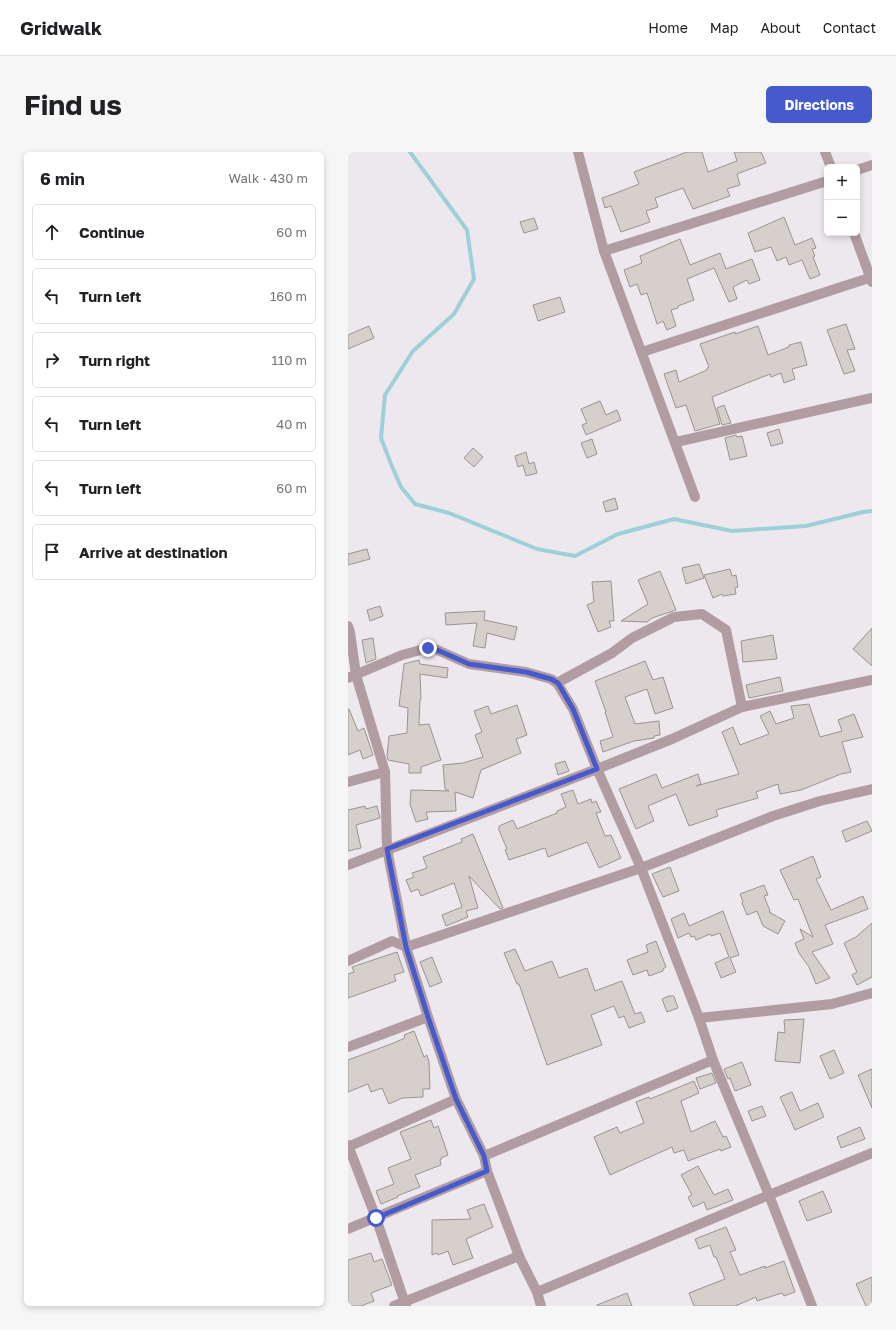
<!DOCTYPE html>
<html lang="en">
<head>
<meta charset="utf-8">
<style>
  :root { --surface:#fff; --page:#f6f6f6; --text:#202124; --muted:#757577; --line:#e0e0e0; --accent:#465ace }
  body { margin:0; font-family:"Golos Text",sans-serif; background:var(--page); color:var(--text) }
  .controls { position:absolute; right:12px; top:12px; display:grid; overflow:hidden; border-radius:6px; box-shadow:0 2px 6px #0003 }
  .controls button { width:36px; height:36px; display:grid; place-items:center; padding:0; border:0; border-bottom:1px solid var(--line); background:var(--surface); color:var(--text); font:20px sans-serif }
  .stop { position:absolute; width:12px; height:12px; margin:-9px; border:3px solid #465ace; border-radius:50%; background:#fff }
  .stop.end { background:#465ace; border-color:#fff; box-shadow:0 1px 4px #0008 }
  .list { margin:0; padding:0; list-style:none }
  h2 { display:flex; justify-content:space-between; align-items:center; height:52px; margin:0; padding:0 16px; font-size:17px }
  h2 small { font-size:13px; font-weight:400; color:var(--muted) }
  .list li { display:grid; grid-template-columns:26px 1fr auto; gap:12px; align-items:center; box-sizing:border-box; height:56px; margin:0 8px 8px; padding:0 8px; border:1px solid var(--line); border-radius:6px }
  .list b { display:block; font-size:15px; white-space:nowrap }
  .list em { font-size:13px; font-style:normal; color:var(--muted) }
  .icon { flex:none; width:22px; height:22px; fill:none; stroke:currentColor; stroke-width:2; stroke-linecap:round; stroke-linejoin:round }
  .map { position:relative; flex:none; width:524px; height:1154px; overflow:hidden; border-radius:6px }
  header { display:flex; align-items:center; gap:24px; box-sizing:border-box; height:56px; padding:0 20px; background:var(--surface); border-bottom:1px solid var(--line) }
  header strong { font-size:19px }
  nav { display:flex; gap:22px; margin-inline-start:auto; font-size:14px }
  .intro { display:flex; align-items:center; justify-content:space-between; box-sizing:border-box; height:96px; padding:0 24px }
  h1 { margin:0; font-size:28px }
  .button { padding:10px 18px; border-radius:6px; background:var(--accent); color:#fff; font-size:14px; font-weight:700 }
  main { display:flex; gap:24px; padding:0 24px }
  aside { flex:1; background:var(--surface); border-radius:6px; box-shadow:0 2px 6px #0003 }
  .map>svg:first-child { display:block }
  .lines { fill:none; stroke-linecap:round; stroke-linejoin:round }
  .stream { stroke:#9ed0d7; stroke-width:4 }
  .building { fill:#d6d0cc; stroke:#9a9490 }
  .street { stroke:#b19da1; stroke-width:10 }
  .route { stroke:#465ace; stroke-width:5 }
</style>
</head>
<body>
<header>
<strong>Gridwalk</strong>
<nav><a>Home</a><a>Map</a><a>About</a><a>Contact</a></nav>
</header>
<div class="intro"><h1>Find us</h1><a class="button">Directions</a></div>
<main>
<aside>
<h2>6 min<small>Walk · 430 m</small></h2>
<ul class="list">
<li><svg class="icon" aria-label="ahead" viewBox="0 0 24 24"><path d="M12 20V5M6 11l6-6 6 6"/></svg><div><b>Continue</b></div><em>60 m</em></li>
<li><svg class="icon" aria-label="left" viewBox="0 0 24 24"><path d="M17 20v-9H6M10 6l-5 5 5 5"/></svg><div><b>Turn left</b></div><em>160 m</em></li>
<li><svg class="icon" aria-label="right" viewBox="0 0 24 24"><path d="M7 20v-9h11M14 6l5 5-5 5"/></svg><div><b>Turn right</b></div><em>110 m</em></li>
<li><svg class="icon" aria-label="left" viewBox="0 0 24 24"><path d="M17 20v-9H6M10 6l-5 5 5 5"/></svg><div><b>Turn left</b></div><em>40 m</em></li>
<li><svg class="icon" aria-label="left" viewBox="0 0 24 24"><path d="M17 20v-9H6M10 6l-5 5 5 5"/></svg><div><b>Turn left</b></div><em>60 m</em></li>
<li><svg class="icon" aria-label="arrive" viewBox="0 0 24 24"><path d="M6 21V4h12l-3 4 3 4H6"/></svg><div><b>Arrive at destination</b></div></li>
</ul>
</aside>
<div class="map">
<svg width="524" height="1154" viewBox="0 0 524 1154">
  <rect width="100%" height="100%" fill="#ede8ee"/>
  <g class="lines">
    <!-- stream -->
    <polyline class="stream" points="62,0 119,78 126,127 106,162 65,199 37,243 33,286 43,312 53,335 67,352 101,361 189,397 227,404 270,382 326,367 384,379 458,374 515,360 524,359"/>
  </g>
  <!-- building -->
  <g class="building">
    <polygon points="339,0 354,0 360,20 389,9 386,0 413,0 418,11 389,22 392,33 379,37 382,44 345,57 335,36 307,46 310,55 298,59 302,70 273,80 263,54 257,56 254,46 268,41 291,32 286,20"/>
    <polygon points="436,65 447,93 464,86 468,96 464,97 467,104 465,105 472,123 462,127 454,108 441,113 438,105 429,109 423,95 407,100 400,81"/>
    <polygon points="186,66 190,77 176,81 172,70"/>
    <polygon points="332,87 342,113 372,101 378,117 404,107 412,128 401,132 399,128 385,135 389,147 381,150 366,116 339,127 346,148 330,154 330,156 323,158 328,174 319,178 315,169 309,172 299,141 293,143 289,132 282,135 276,118 294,111 292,104"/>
    <polygon points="212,145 217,160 190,169 185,153"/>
    <polygon points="498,172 507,197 499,198 507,219 496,222 479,178"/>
    <polygon points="21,174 26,186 0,197 0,183"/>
    <polygon points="410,174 420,203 441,195 441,193 453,190 459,213 444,217 447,227 436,231 433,221 423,225 422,222 364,245 372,272 347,279 338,253 328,256 316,222 328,218 331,230 359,218 359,216 361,215 352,192 387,180 387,182"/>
    <polygon points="252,249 258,263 269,258 273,268 238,283 234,273 239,271 233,257"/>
    <polygon points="376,253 383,271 374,273 369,256"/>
    <polygon points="431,277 435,291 423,294 419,281"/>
    <polygon points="388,283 389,285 394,284 399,304 382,308 377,286"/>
    <polygon points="244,287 249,302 239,306 233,291"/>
    <polygon points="125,296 135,305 126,315 116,306"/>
    <polygon points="178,300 181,312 186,310 189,321 178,324 175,313 170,315 167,304"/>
    <polygon points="267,346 270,357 258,360 255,350"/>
    <polygon points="19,397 22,407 0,413 0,402"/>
    <polygon points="351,412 356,426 338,432 334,416"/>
    <polygon points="382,417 384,424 388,423 390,435 387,436 388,442 375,444 374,442 365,446 356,423"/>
    <polygon points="312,419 328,458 304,466 299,470 273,469 300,452 290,428"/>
    <polygon points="263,429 266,469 261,469 263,475 250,480 239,453 246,450 244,430"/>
    <polygon points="32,454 35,464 22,469 19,458"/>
    <polygon points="137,459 136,468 169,475 166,488 139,481 137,496 125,494 129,471 98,473 97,461"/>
    <polygon points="524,476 524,514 505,497"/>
    <polygon points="425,483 429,507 395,510 393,489"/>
    <polygon points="25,486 28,507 18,511 14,488"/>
    <polygon points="71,508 72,512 100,516 99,526 72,522 73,547 72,547 71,573 81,572 93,608 73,615 73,621 61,621 61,612 40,608 39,604 41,584 59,581 60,556 51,554 56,512"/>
    <polygon points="297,509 305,528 315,525 325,556 307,562 299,537 277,545 287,572 311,569 312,583 306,584 306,586 286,589 255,600 252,589 265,585 257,560 258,560 247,529"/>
    <polygon points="432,525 435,539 401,546 398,533"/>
    <polygon points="461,552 472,585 494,579 490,568 506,562 515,585 494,590 503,620 493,622 453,638 432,642 430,632 408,640 410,646 368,658 370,664 341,674 328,642 300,654 306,669 288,677 271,637 308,622 314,636 350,622 353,632 348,634 391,622 374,580 385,575 392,593 421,582 412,564 422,559 428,572 446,566 443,554"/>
    <polygon points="169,553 179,583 168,587 173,601 133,618 125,646 107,640 108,659 78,660 80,667 68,670 62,652 63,638 101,639 97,637 95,613 115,611 135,605 127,583 134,580 126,559 140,554 143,562"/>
    <polygon points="0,557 1,557 10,579 16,576 25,603 15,607 12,598 0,603"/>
    <polygon points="217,609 221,619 210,623 207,612"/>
    <polygon points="225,638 230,652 243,647 244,651 248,649 253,660 248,661 257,684 263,683 273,706 251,716 239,690 200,705 197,696 161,708 157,698 159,697 151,678 151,674 165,668 169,677 209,661 209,659 218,655 213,642"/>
    <polygon points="17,654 18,657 29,654 32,666 8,673 13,696 0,699 0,658"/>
    <polygon points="519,669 524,679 498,690 494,679"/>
    <polygon points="125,682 155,756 152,757 121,724 130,756 118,759 120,765 98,774 94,763 114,755 106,731 73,744 70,737 63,740 58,728 66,725 64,721 79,716 75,705 114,690 113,687"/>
    <polygon points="465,704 473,725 468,727 483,758 515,744 520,757 477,773 485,792 464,800 482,826 468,832 461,815 451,801 447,791 456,787 452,777 465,785 450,747 446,748 432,718"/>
    <polygon points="322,715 331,739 315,745 304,722"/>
    <polygon points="416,733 420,743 416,744 422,759 421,760 437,769 430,782 415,774 409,759 399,763 394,751 395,750 392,742"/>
    <polygon points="375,759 391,803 382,806 388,820 373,826 367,811 381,805 372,781 363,784 362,782 348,788 346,784 343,785 341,781 330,786 323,767 336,761 341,774"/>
    <polygon points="524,771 524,825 509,833 504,823 509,820 496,791 508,785"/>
    <polygon points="308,789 318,815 315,817 315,819 301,824 299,818 285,823 279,808 300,800 298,793"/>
    <polygon points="167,797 177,819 204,809 211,826 239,816 247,839 274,829 287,862 293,860 297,870 281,876 276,864 271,866 266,854 243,863 254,893 199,913 171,832 169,832 156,801"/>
    <polygon points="49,800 56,820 46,823 48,829 0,846 0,822 6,820 4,815"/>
    <polygon points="84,805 94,830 82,835 72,810"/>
    <polygon points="321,844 326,844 330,856 319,860 314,847"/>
    <polygon points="456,867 452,911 427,909 430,880 437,881 436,868"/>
    <polygon points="66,879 76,905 79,903 81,910 82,937 75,937 75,945 54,946 41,952 34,936 23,940 20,932 0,940 0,908 43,892 57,886 56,883"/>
    <polygon points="486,898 496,921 482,927 472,904"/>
    <polygon points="394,910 403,933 387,939 382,926 380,927 376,917"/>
    <polygon points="524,917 524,956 510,923"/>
    <polygon points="364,921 368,931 352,937 348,926"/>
    <polygon points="346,929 351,941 333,949 343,980 367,969 375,985 378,984 383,995 373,999 372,997 340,1009 336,998 326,1001 324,995 262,1023 246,985 269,975 272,981 296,971 288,950 301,945 302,947"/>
    <polygon points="444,940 452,959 470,951 476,965 447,978 432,945"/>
    <polygon points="414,954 418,964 404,969 400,959"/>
    <polygon points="83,968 86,976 90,974 100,1003 93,1006 93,1008 92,1008 93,1013 67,1023 72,1035 49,1044 50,1045 33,1052 28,1039 46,1032 40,1016 63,1007 52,980"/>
    <polygon points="512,975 517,987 493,996 489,985"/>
    <polygon points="350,1014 366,1043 380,1037 385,1048 359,1058 356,1050 345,1055 340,1045 344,1043 333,1023"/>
    <polygon points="475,1039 484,1060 459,1069 451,1049"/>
    <polygon points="136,1052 145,1075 118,1087 125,1106 105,1113 100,1099 90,1103 89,1101 84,1103 84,1068 123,1067 119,1058"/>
    <polygon points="378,1075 388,1098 382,1100 392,1123 417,1114 417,1116 436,1109 447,1140 436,1144 434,1141 409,1149 408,1145 387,1154 346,1154 341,1141 377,1127 368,1105 366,1105 362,1093 351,1097 347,1087"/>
    <polygon points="23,1101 26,1110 34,1107 44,1133 23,1141 26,1149 13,1154 0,1154 0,1108"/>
    <polygon points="524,1125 524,1154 518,1154 508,1132"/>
    <polygon points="279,1141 284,1154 249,1154 249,1153"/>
  </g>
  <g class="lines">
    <!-- street -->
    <g class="street">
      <polyline points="230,0 256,99 347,345"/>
      <polyline points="477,0 483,15"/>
      <polyline points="509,18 524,13"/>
      <polyline points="506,81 524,130"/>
      <polyline points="256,99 479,29"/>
      <polyline points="294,200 524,125"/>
      <polyline points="328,290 524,246"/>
      <polyline points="0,474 2,480 8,523 37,620 39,697 58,795 80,865 108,947 136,1004 139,1019 171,1104 189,1140 193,1154"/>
      <polyline points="0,526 54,503 80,496 87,497 121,512 178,520 203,527 209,531 225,557 249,617 293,716 351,866 365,908 421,1043 464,1154"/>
      <polyline points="209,531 264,501 284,486 326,465 354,462 378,478 394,555"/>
      <polyline points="0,630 37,620"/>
      <polyline points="0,713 249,617 324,587 394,555 524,528"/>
      <polyline points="0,809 44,789 58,795 293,716 425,664 472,649 524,637"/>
      <polyline points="351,866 484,852 524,841"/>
      <polyline points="0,895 80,865"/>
      <polyline points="0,993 28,1066 58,1154"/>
      <polyline points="0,995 108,947"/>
      <polyline points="136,1004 365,908"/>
      <polyline points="0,1077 139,1019"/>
      <polyline points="189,1140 421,1043 524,1001"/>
      <polyline points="46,1154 171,1104"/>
    </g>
  </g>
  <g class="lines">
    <!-- route -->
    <polyline class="route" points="28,1066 139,1019 136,1004 108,947 80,865 58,795 39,697 249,617 225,557 210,531 203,527 178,520 121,512 87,497 80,496"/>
  </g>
</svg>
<div class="controls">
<button>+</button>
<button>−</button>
</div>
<div class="stop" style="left:28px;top:1066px"></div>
<div class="stop end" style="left:80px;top:496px"></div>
</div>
</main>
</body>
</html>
